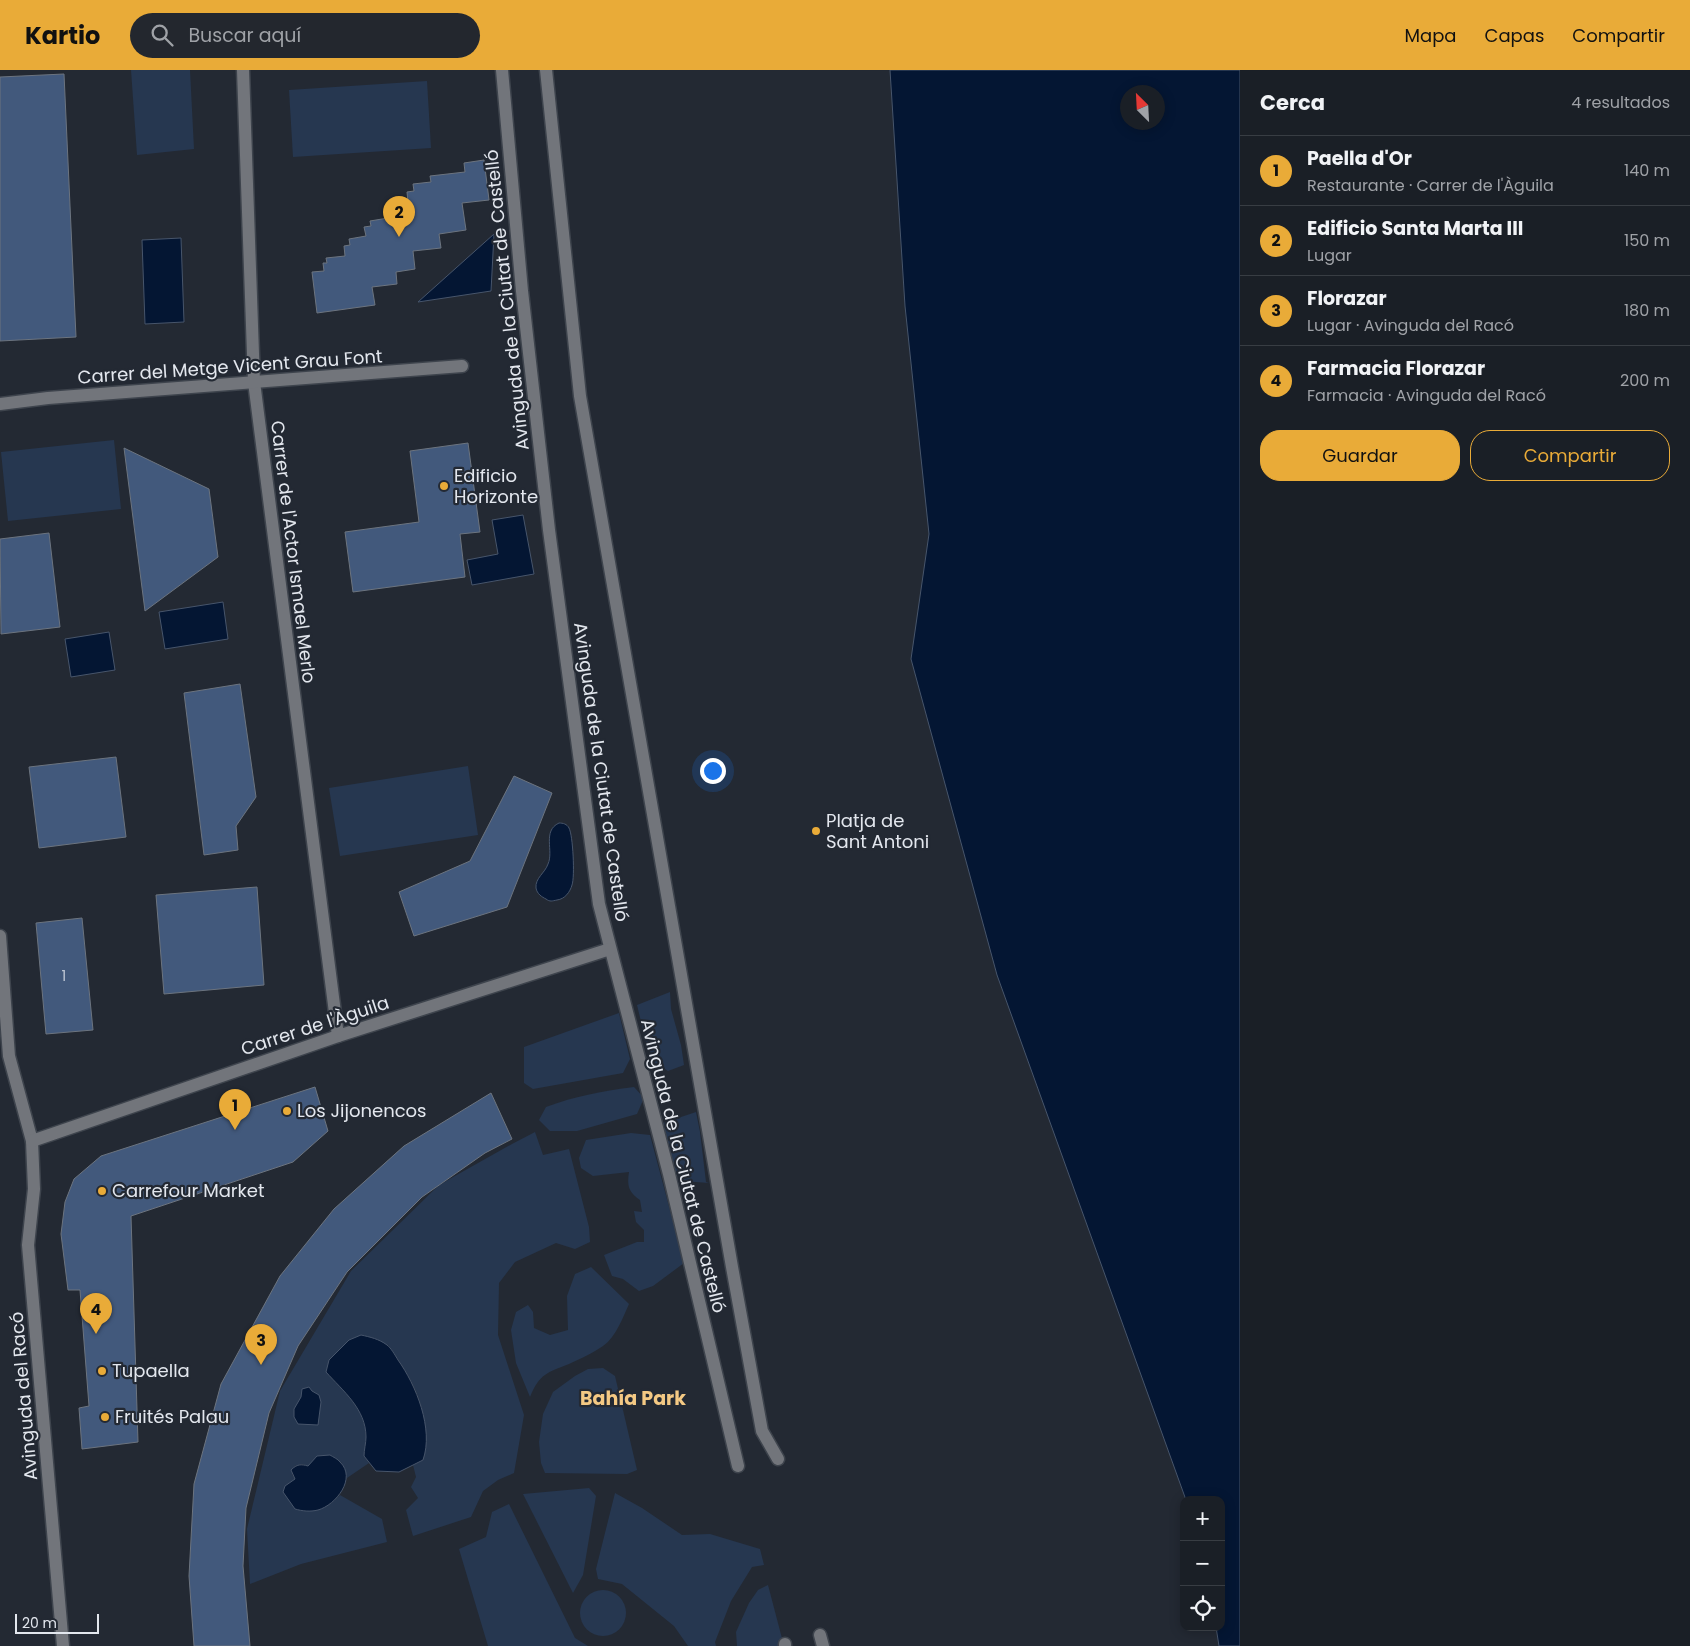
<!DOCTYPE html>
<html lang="es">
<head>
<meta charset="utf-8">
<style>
  :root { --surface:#1a1f26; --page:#23272e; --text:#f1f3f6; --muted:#9fa2a7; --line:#383d43; --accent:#e9ab38 }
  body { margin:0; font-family:Poppins,sans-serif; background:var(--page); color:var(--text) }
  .controls { position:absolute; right:15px; bottom:15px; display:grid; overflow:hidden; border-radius:10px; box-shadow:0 2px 12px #0003 }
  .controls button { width:45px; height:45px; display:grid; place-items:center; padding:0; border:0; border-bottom:1px solid var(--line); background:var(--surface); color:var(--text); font:25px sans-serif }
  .compass { position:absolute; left:1120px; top:15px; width:45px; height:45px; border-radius:50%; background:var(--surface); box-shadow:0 2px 12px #0003; rotate:336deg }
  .scale { position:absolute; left:15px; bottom:12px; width:84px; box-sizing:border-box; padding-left:5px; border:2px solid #e3e7ee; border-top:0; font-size:14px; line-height:18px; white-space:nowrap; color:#e3e7ee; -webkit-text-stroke:4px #232933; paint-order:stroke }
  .you { position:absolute; left:712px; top:700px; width:18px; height:18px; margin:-12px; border:4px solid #fff; border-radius:50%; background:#1a73e8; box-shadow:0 0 0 8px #1a73e833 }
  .badge { display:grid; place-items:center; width:32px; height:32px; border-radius:50%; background:var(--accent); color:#111; font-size:16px; font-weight:700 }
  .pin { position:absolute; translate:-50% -41px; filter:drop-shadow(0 1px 2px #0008) }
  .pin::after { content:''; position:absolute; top:26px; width:18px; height:15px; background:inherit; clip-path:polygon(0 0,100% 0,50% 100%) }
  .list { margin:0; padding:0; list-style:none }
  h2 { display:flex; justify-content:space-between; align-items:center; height:65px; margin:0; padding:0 20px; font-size:21px }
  h2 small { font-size:16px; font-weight:400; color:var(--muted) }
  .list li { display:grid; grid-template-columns:32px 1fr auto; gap:15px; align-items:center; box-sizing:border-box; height:70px; padding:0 20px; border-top:1px solid var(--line) }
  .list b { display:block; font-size:19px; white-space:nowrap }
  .list p { margin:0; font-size:16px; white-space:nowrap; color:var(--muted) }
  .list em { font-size:16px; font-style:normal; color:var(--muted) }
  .actions { display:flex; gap:10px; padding:15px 20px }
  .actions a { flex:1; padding:11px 0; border:1px solid var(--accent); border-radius:20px; text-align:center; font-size:18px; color:var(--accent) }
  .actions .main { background:var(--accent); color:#111 }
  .icon { flex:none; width:28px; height:28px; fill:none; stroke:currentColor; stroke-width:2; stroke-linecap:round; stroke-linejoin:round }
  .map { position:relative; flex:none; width:1240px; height:1576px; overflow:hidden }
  header { display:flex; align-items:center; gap:30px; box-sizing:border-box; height:70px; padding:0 25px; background:var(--accent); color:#111 }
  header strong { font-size:24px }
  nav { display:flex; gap:28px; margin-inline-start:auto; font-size:18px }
  .search { width:350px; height:45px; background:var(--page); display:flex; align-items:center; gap:12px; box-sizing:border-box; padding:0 18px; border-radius:28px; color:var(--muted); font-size:19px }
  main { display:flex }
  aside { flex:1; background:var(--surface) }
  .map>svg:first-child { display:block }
  .green { fill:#263750 }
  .water { fill:#041633; stroke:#47556b; fill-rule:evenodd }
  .building { fill:#42597c; stroke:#6c747f }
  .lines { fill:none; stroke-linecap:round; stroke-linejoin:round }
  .minor-casing { stroke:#3e444d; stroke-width:15 }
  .minor { stroke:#72757b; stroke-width:12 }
  .poi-dot { fill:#e9ab38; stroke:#232933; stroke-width:2 }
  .labels { text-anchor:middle; stroke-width:4.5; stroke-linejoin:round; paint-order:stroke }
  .number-label { font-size:15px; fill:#bbc4d2 }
  .street-label { font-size:18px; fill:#e3e7ee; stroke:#232933 }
  .poi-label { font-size:18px; fill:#e3e7ee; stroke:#232933; text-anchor:start }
  .neighbourhood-label { font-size:19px; font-weight:bold; fill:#f4c984; stroke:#232933 }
</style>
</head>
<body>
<header>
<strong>Kartio</strong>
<div class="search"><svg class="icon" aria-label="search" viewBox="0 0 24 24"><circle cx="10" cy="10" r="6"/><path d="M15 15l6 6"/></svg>Buscar aquí</div>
<nav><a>Mapa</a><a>Capas</a><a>Compartir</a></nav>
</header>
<main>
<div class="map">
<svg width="1240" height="1576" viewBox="0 0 1240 1576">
  <rect width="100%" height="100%" fill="#232933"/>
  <!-- green -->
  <g class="green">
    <polygon points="131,0 190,0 194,79 137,85"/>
    <polygon points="427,11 431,78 293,87 289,20"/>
    <polygon points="114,370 121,439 8,451 1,382"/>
    <polygon points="468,696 478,765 340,786 329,718"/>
    <polygon points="670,922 671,939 681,975 684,995 668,1001 655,993 646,972 637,935"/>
    <polygon points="619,943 630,989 623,1003 533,1019 524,1013 524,977"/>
    <path d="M634,1017L644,1028L637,1044L577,1061H550L539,1050L546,1037C575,1026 603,1021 634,1017Z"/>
    <polygon points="696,1042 700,1062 706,1112 709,1113 682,1111 674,1098 663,1053"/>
    <path d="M535,1062L543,1085L569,1079L589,1157L590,1172L575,1179L556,1173L515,1192L499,1213L498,1265L524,1345L514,1403L498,1410L483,1421L471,1447L413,1466L406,1440L418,1428L411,1417L416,1407L413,1395L423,1390C423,1378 425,1367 424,1355C423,1325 405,1299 388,1275L349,1270L329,1290L326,1302C343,1321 366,1339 366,1367C366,1373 365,1380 364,1386L369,1393L347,1408L341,1392L308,1396L302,1394L295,1396L292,1404L295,1409L330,1434L340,1425L382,1449L387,1472L301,1494L250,1514L247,1459L280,1321L351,1201L439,1115L512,1074Z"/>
    <path d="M631,1063L650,1065L684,1193L653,1216L639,1221L623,1209L612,1206L604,1185L637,1172H644V1160L636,1152L634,1141L642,1142L640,1130C628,1122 627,1115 629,1102L593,1106L581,1098L579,1088L586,1070Z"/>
    <path d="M591,1197L629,1234C623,1247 616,1267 603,1276C593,1283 580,1289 569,1294C547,1303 540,1303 530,1327L516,1293L511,1260L516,1242L528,1235L533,1242L534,1258L550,1265L568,1260L567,1226L575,1204Z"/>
    <polygon points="603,1298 615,1306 637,1400 627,1404 545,1403 541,1393 539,1372 543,1344 553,1322 575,1306 588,1299"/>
    <polygon points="589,1418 596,1426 583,1505 573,1523 523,1424"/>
    <polygon points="615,1423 642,1438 682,1465 710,1464 760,1479 764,1495 752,1497 731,1531 715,1572 716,1576 688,1576 674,1556 622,1514 598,1509 596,1499"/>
    <polygon points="509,1434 575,1568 588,1576 488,1576 459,1479 486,1467 492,1442"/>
    <polygon points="768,1515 784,1576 737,1576 736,1562 749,1533 758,1520"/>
    <circle cx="603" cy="1543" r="23"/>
  </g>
  <!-- water -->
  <g class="water">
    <path d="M890,0H1240V1576H1219L1216,1557H1221V1430H1186L997,905L911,589L929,464L905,236ZM1128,22H1158V52H1128Z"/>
    <polygon points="494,164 491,221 418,232"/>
    <polygon points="181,168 184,252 145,254 142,170"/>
    <polygon points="523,445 534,504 472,515 467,490 498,484 492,450"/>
    <polygon points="223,532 228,569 165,579 159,542"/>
    <polygon points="109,562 115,600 71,607 65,569"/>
    <path d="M559,753C563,753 567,754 569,758C573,765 575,807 572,815C570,822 565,829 557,830C552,831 550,832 546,829C542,827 537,824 536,818C535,808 545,803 548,794C554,781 542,761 559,753Z"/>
    <path d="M361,1265C370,1267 379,1269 387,1275C391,1278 395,1285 398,1290C416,1315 434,1359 423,1390L399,1402L376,1401L364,1386C364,1380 366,1373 366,1367C366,1339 343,1321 326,1302L329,1290L349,1270Z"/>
    <polygon points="309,1317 312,1321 319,1325 321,1332 318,1355 298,1354 294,1347 294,1339 301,1327 302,1319"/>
    <path d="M330,1385C333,1387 338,1389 340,1392C357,1408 336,1435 318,1440C310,1442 302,1441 295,1439L283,1422L285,1416L295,1409L291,1400C297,1394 301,1394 308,1396L317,1386Z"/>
  </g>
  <!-- building -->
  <g class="building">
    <polygon points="64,4 76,267 0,271 0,7"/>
    <polygon points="484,90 489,130 462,133 466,160 439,164 441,178 413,181 415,199 396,202 397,214 372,217 375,235 317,243 312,202 324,201 323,193 327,193 326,188 345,186 344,176 350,175 349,169 366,166 364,157 371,156 370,151 388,148 387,140 393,139 392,134 408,132 407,122 414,121 413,114 431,112 430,106 465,102 464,93"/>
    <polygon points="468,373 480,462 460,464 465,507 353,522 345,462 419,452 410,381"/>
    <polygon points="124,378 209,419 218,487 145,541"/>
    <polygon points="49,463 60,557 1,564 0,469"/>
    <polygon points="240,614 256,727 236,756 238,780 204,785 184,623"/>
    <polygon points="116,687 126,767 39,778 29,697"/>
    <polygon points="514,706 552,723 507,837 414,866 399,822 470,791"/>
    <polygon points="257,817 264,915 164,924 156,825"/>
    <polygon points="82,848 93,960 46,964 36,853"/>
    <polygon points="315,1017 328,1061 293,1092 131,1146 138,1372 82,1379 79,1338 89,1336 80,1220 68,1220 61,1164 65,1132 74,1109 101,1086"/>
    <polygon points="491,1023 512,1069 485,1083 422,1127 347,1202 298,1276 269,1343 246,1438 243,1496 250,1576 194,1576 189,1506 194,1414 221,1314 280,1206 334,1139 404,1076"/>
  </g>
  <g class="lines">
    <!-- minor casing -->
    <g class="minor-casing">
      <g id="minor">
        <polyline points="243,0 254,312 338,966"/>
        <polyline points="502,0 522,221 549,460 599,834 669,1104 738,1396"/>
        <polyline points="546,0 580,326 732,1197 762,1361 778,1389"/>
        <polyline points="0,334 48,328 462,296"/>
        <polyline points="0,866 9,986 32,1071 34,1119 28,1175 63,1576"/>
        <polyline points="32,1071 338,966 610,879"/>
        <polyline points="820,1565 823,1576"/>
        <polyline points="785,1574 785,1576"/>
      </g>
    </g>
    <!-- minor -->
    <use href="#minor" class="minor"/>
  </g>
  <!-- markers -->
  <g class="poi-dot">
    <circle cx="444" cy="416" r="5"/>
    <circle cx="816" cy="761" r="5"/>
    <circle cx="287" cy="1041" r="5"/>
    <circle cx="102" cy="1121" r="5"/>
    <circle cx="102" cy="1301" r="5"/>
    <circle cx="105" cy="1347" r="5"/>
  </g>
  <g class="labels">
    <!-- number labels -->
    <g class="number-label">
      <text x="64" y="911">1</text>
    </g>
    <!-- street labels -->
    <g class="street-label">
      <text transform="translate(507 230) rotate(-96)" y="6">Avinguda de la Ciutat de Castelló</text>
      <text transform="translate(230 297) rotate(-4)" y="6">Carrer del Metge Vicent Grau Font</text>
      <text transform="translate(293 482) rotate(83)" y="6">Carrer de l'Actor Ismael Merlo</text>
      <text transform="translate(601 702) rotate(82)" y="6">Avinguda de la Ciutat de Castelló</text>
      <text transform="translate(315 956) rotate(-18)" y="6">Carrer de l'Àguila</text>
      <text transform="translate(683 1096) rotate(76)" y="6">Avinguda de la Ciutat de Castelló</text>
      <text transform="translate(24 1326) rotate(-95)" y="6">Avinguda del Racó</text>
    </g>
    <!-- poi labels -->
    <g class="poi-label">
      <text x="454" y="412">Edificio<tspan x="454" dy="21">Horizonte</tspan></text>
      <text x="826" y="757">Platja de<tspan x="826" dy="21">Sant Antoni</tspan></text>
      <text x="297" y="1047">Los Jijonencos</text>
      <text x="112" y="1127">Carrefour Market</text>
      <text x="112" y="1307">Tupaella</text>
      <text x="115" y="1353">Fruités Palau</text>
    </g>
    <!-- neighbourhood labels -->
    <g class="neighbourhood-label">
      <text x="633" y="1335">Bahía Park</text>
    </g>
  </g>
</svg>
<div class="controls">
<button>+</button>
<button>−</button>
<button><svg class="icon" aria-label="locate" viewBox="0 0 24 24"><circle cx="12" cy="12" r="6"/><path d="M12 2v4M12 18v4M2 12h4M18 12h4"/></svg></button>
</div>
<svg class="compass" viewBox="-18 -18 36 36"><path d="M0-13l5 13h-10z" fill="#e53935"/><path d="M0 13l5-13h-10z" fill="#9fa2a7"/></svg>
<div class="scale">20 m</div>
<div class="you"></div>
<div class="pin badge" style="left:235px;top:1060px">1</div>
<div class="pin badge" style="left:399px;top:167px">2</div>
<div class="pin badge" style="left:261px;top:1295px">3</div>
<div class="pin badge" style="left:96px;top:1264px">4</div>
</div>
<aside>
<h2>Cerca<small>4 resultados</small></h2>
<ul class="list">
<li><span class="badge">1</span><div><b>Paella d'Or</b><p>Restaurante · Carrer de l'Àguila</p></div><em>140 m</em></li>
<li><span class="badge">2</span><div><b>Edificio Santa Marta III</b><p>Lugar</p></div><em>150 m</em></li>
<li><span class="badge">3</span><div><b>Florazar</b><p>Lugar · Avinguda del Racó</p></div><em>180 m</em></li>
<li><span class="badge">4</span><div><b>Farmacia Florazar</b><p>Farmacia · Avinguda del Racó</p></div><em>200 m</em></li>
</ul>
<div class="actions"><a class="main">Guardar</a><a>Compartir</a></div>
</aside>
</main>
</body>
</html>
